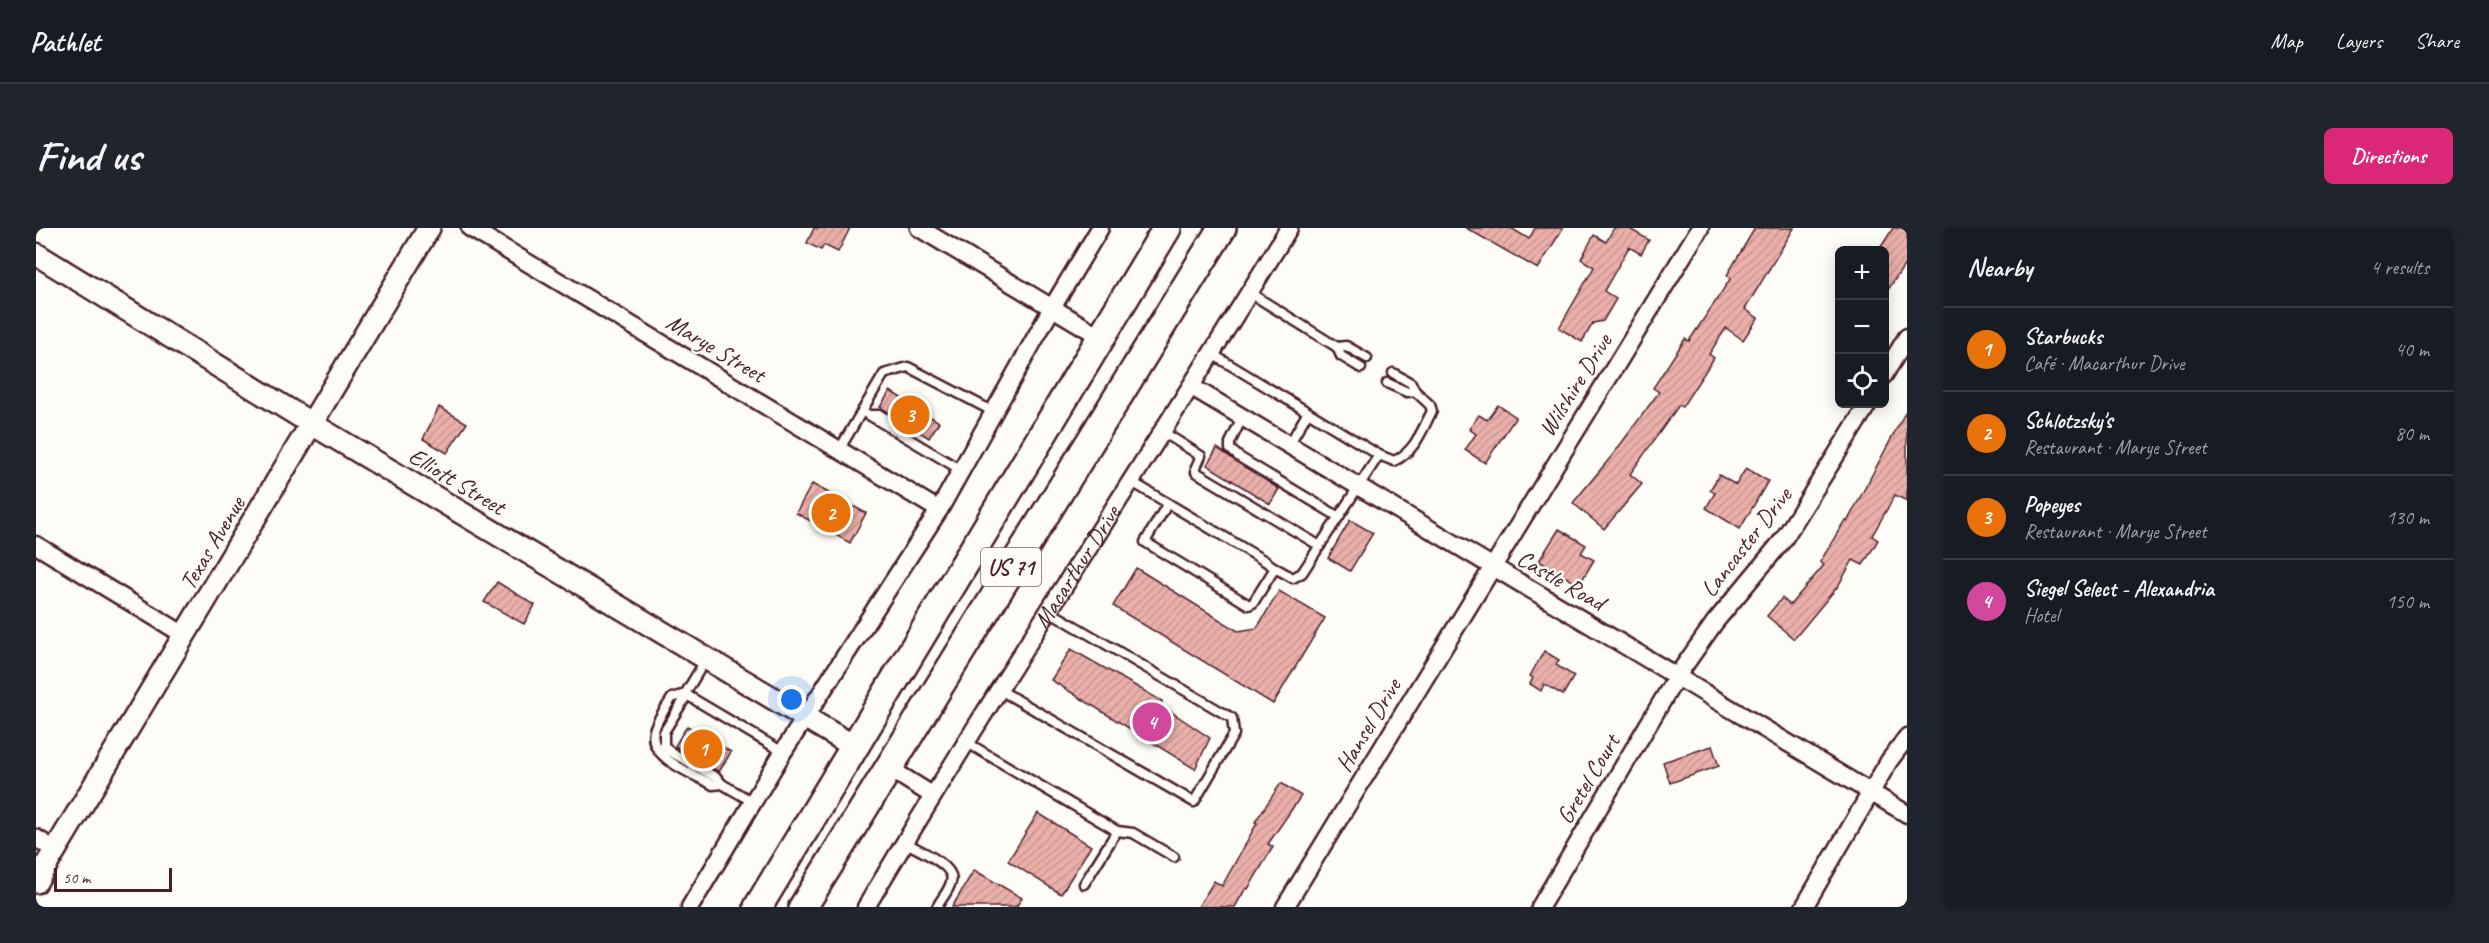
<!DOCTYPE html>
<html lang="en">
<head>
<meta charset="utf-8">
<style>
  :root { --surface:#171b24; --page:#20242c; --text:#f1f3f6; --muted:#9ea1a6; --line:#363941; --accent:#db2777 }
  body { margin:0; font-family:Caveat,sans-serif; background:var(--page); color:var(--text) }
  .controls { position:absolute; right:18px; top:18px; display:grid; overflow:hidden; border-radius:9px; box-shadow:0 3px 15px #0003 }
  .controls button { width:54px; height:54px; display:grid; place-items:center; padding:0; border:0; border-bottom:2px solid var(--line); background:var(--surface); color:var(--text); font:30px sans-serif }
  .scale { position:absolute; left:18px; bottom:15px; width:118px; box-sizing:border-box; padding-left:6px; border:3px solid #4a1f2b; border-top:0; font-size:16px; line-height:21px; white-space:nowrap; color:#4a1f2b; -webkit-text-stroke:4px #fdfcf7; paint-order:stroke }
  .you { position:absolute; left:756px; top:472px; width:21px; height:21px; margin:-15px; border:4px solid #fff; border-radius:50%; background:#1a73e8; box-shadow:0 0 0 9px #1a73e833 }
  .badge { display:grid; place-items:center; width:39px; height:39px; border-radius:50%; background:var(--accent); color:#fff; font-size:20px; font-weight:700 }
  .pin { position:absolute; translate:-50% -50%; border:3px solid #fff; box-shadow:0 2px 6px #0006 }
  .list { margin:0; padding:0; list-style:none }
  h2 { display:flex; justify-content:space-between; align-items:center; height:78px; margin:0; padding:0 24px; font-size:26px }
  h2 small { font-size:20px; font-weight:400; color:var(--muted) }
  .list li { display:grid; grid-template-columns:39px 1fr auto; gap:18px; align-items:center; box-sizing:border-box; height:84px; padding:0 24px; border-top:2px solid var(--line) }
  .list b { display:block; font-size:22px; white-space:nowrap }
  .list p { margin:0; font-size:20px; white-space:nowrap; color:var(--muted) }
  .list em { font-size:20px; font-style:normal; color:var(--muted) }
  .icon { flex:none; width:33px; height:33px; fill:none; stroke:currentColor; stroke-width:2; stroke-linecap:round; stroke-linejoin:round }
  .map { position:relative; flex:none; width:1871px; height:679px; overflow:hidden; border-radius:9px }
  header { display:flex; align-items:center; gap:36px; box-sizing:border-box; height:84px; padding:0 30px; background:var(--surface); border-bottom:2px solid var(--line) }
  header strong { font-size:28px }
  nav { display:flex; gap:33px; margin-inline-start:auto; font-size:21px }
  .intro { display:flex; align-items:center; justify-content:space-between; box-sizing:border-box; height:144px; padding:0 36px }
  h1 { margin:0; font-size:42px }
  .button { padding:15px 27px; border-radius:9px; background:var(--accent); color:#fff; font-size:21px; font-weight:700 }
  main { display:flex; gap:36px; padding:0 36px }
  aside { flex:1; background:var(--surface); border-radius:9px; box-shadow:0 3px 15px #0003 }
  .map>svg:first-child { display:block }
  .building { fill:url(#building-hatch); stroke:#4a1f2b; stroke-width:1.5 }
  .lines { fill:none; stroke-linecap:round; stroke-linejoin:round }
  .service-casing { stroke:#4a1f2b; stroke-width:13 }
  .minor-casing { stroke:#4a1f2b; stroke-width:21 }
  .tertiary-casing { stroke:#4a1f2b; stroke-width:26 }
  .trunk-casing { stroke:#4a1f2b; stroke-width:32 }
  .service { stroke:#fdfcf7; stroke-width:8 }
  .minor { stroke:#fdfcf7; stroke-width:16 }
  .tertiary { stroke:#fdfcf7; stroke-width:21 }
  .trunk { stroke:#fdfcf7; stroke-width:27 }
  .labels { text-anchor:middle; stroke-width:5; stroke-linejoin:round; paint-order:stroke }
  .shield { fill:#fdfcf7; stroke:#806168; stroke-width:1.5 }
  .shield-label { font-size:22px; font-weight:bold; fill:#4a1f2b }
  .street-label { font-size:24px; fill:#4a1f2b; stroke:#fdfcf7 }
</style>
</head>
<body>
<header>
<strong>Pathlet</strong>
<nav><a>Map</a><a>Layers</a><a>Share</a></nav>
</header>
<div class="intro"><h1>Find us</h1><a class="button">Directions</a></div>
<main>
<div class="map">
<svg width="1871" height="679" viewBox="0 0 1871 679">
  <defs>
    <pattern id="building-hatch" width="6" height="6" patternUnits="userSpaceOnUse" patternTransform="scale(1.5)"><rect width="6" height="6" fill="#eab0a9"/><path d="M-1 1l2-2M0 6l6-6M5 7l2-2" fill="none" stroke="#ca9792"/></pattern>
  </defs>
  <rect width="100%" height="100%" fill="#fdfcf7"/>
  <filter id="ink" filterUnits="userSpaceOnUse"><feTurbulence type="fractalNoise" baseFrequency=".0167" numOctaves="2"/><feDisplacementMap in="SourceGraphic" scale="12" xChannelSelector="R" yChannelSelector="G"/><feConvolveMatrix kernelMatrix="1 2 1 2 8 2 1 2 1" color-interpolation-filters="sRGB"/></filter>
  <g filter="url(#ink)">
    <!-- building -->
    <g class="building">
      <polygon points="778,0 814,0 802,24 788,17 785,22 771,15"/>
      <polygon points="1430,0 1475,0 1493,11 1499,0 1527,0 1502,41"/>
      <polygon points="1578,0 1592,0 1613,12 1605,26 1593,19 1568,63 1580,71 1567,93 1557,95 1546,114 1523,100 1558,39 1545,31 1558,7 1570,14"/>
      <polygon points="1719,0 1758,0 1709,81 1722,90 1707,112 1690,100 1673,126 1678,130 1646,179 1643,177 1594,246 1606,256 1568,301 1537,275 1579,224 1623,164 1617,160 1649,111 1653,113 1695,50 1691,47"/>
      <polygon points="1857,0 1871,0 1871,33 1848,68 1848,22 1843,22"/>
      <polygon points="854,163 903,194 893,210 844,179"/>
      <polygon points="1462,177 1480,189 1449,235 1429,222 1440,206 1433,201 1443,187 1451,192"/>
      <polygon points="403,179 431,195 411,225 387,211"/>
      <polygon points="1871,181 1871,273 1859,267 1836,308 1842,312 1827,337 1817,332 1802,358 1758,411 1731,388 1746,370 1754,377 1788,337 1784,334 1809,292 1811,294"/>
      <polygon points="1181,220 1243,261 1234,276 1171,237"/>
      <polygon points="1710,240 1732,253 1704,301 1670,280 1679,265 1674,262 1683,247 1700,257"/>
      <polygon points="776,256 830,285 814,315 760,285"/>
      <polygon points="1314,292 1337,305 1314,343 1292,330"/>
      <polygon points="1523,301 1550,317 1545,325 1558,332 1543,357 1503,333"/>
      <polygon points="1100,340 1202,403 1221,400 1243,363 1289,390 1237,476 1077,378"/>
      <polygon points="461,354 499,377 488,396 448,374"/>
      <polygon points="1035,421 1126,473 1125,477 1174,510 1159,541 1015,452"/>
      <polygon points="1508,423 1523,432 1520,437 1538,448 1527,467 1508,456 1505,463 1494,456 1497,450 1494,448"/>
      <polygon points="651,498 695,524 683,544 639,518"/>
      <polygon points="1676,518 1683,538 1634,555 1627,534"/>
      <polygon points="1245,555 1265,568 1232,616 1237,619 1212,661 1210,660 1199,679 1162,679 1178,653 1186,658 1221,595 1219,594"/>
      <polygon points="1002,585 1055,618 1025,666 972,633"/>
      <polygon points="938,642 986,670 980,679 916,679"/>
    </g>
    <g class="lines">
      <!-- service casing -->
      <g class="service-casing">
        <g id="service">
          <polyline points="1214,65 1301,119 1310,118 1331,130"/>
          <polyline points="1301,119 1305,128 1325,140"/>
          <polyline points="1176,126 1343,227 1266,345 1257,350 1239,340"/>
          <polyline points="1351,155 1371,164 1379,163"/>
          <polyline points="826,183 925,242"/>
          <polyline points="833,187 844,187 867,201"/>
          <polyline points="1206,190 1194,215 1194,221 1203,229 1303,289"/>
          <polyline points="1127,204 1165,228 1160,239 1160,244 1284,318"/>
          <polyline points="1253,217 1272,184"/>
          <polyline points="803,222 848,146 872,139 958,184"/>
          <path d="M1343,227L1358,233C1379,224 1386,202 1396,183L1394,177L1379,163L1375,155L1357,145"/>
          <polyline points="1096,254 1229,333 1239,340 1217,375 1213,377 1109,314 1132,275"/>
          <polyline points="670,431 649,466 747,524"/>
          <polyline points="964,462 1158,574 1198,506 1196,490 1013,383"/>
          <path d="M649,466L636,470C630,480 620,492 618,503C611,530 658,546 677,557L686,556L717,574"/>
          <polyline points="651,467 628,504 628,517 633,523 681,550 686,556"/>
          <polyline points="930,514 1081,603 1097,605 1138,629"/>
          <path d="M868,614C881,621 921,638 915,654C913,663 905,671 901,679"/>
          <polyline points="1048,656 1081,603"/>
        </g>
      </g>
      <!-- minor casing -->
      <g class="minor-casing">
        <g id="minor">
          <polyline points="434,0 903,282"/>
          <polyline points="883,0 1065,109"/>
          <polyline points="1848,147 1871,109"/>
          <polyline points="1156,159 1871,586"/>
          <polyline points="0,317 150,408"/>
          <polyline points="851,539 896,567"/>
          <polyline points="0,610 19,622"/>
          <polyline points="654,679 747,524 903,282 1016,80 1064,0"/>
          <path id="s1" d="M830,679C966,450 1114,228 1253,0"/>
          <polyline points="1249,679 1664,0"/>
          <polyline points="1504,679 1641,448 1679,394 1747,312 1832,176"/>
          <polyline points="1768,679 1853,533 1871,509"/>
        </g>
      </g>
      <!-- tertiary casing -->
      <g class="tertiary-casing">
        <g id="tertiary">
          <polyline points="0,26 276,196 819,519"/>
          <polyline points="0,654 393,0"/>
        </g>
      </g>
      <!-- trunk casing -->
      <g class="trunk-casing">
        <g id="trunk">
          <polyline points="722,679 1131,0"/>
          <polyline points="767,679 1186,0"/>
        </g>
      </g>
      <!-- service -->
      <use href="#service" class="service"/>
      <!-- minor -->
      <use href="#minor" class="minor"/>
      <!-- tertiary -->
      <use href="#tertiary" class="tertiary"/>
      <!-- trunk -->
      <use href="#trunk" class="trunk"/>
    </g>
  </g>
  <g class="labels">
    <!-- shield labels -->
    <rect class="shield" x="945" y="320" width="60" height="38" rx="4.5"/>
    <g class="shield-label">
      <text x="975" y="347">US 71</text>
    </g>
    <!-- street labels -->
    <g class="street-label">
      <text transform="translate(680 120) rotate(31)" y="8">Marye Street</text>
      <text transform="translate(1539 157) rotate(-58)" y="8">Wilshire Drive</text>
      <text transform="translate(421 253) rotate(31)" y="8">Elliott Street</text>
      <text transform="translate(1710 314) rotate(-52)" y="8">Lancaster Drive</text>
      <text transform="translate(176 315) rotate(-59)" y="8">Texas Avenue</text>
      <text dy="8" stroke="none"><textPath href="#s1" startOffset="400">Macarthur Drive</textPath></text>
      <text transform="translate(1525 352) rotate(30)" y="8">Castle Road</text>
      <text transform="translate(1332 497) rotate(-59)" y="8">Hansel Drive</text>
      <text transform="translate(1552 551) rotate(-59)" y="8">Gretel Court</text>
    </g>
  </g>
</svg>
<div class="controls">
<button>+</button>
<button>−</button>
<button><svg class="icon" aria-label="locate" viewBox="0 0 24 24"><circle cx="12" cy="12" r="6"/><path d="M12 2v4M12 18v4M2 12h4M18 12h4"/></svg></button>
</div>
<div class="scale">50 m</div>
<div class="you"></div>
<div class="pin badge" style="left:667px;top:521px;background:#e8710a">1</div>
<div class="pin badge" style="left:795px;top:285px;background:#e8710a">2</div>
<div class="pin badge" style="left:874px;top:187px;background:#e8710a">3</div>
<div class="pin badge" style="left:1116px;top:494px;background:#d1479c">4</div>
</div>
<aside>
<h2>Nearby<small>4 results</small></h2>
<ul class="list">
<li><span class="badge" style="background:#e8710a">1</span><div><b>Starbucks</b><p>Café · Macarthur Drive</p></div><em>40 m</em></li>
<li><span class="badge" style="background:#e8710a">2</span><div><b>Schlotzsky's</b><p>Restaurant · Marye Street</p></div><em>80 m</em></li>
<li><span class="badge" style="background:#e8710a">3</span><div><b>Popeyes</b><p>Restaurant · Marye Street</p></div><em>130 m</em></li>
<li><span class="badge" style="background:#d1479c">4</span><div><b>Siegel Select - Alexandria</b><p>Hotel</p></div><em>150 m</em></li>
</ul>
</aside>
</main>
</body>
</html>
